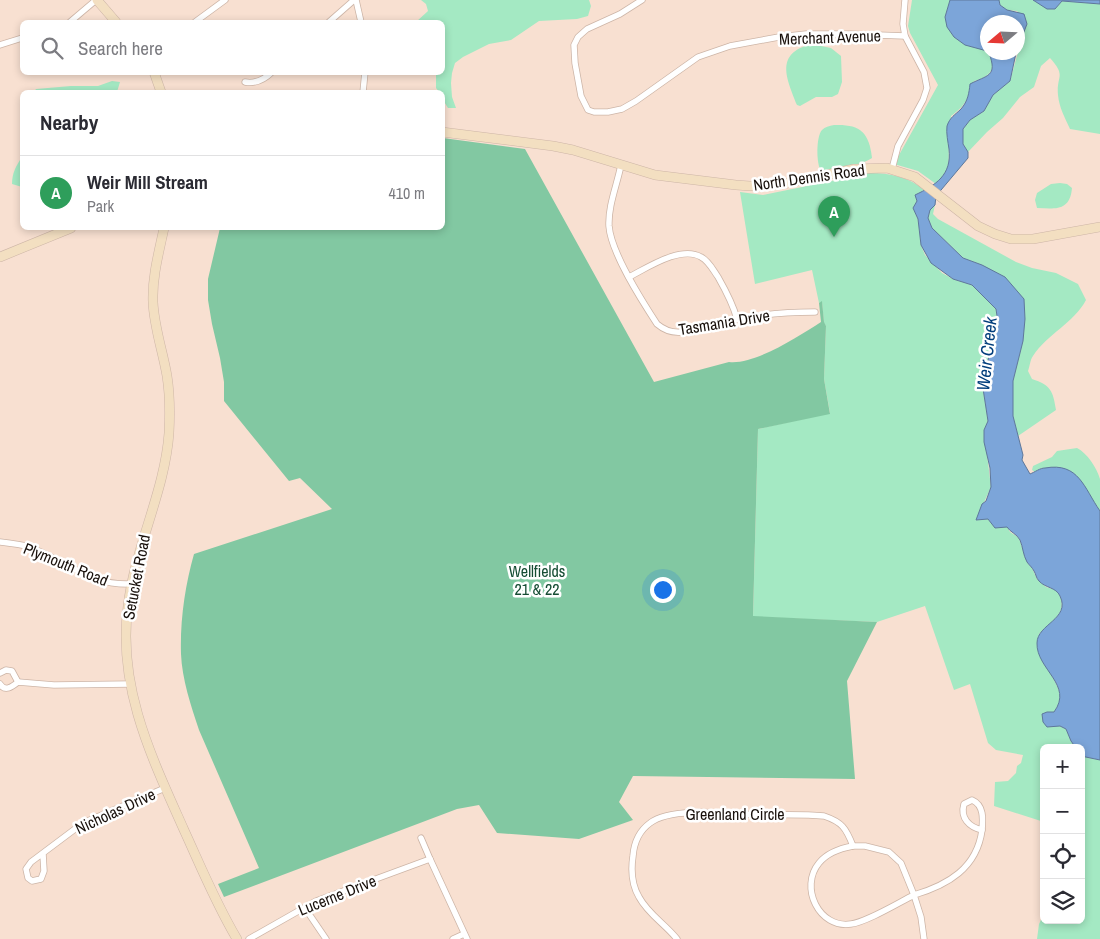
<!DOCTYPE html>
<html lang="en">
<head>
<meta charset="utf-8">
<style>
  :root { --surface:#fff; --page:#f2f2f3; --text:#2b2b33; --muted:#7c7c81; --line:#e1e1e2; --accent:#976619 }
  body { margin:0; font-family:"Archivo Narrow",sans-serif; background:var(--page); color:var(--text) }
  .controls { position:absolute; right:15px; bottom:15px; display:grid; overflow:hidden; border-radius:8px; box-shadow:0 2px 8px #0003 }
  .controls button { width:45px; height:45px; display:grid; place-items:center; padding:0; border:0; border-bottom:1px solid var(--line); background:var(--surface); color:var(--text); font:25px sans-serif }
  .compass { position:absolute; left:980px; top:15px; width:45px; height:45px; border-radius:50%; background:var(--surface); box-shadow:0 2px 8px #0003; rotate:251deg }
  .you { position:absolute; left:662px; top:589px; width:18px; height:18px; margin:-12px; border:4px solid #fff; border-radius:50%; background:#1a73e8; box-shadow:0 0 0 8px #1a73e833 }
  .badge { display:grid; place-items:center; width:32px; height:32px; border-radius:50%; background:var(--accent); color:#fff; font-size:16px; font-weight:700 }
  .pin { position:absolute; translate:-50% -41px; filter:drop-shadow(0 1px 2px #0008) }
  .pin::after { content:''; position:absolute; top:26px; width:18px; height:15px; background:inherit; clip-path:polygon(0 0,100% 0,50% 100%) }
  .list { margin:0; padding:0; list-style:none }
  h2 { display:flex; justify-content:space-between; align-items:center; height:65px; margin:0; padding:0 20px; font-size:21px }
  h2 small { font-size:16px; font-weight:400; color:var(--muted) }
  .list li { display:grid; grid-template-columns:32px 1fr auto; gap:15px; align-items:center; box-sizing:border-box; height:75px; padding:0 20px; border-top:1px solid var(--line) }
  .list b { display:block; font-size:19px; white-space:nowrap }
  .list p { margin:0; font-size:16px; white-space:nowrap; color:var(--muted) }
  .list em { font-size:16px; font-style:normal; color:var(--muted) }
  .icon { flex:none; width:28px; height:28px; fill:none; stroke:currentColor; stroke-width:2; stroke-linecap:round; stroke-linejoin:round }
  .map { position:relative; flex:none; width:1100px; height:939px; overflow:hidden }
  .search { position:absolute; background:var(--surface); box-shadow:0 2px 8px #0003; left:20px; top:20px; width:425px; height:55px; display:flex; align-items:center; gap:12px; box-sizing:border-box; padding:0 18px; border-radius:8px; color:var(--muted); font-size:19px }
  .panel { position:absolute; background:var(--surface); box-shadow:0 2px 8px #0003; left:20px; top:90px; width:425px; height:140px; border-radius:8px }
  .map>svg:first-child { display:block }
  .green { fill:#a4e9c3 }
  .forest { fill:#82c8a2 }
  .water { fill:#7ca5d9; stroke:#5e789b }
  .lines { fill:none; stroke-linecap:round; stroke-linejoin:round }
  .minor-casing { stroke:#cdb5a7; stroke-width:7 }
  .secondary-casing { stroke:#cdb5a7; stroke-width:10 }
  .minor { stroke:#fff; stroke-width:5.5 }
  .secondary { stroke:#f3dfc1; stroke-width:9 }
  .labels { text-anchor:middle; stroke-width:5; stroke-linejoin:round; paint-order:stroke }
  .street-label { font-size:16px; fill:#18100b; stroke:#fff }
  .park-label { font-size:16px; fill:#154c33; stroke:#fff }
  .water-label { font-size:18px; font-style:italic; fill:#023e7c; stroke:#fff }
</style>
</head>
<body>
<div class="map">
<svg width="1100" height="939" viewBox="0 0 1100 939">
  <rect width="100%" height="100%" fill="#f8e0d1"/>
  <!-- green -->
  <g class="green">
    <polygon points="421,0 589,0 591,6 588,16 577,19 539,21 511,40 489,44 463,57 455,63 452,73 451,83 452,97 456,108 448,108 443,100 442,92 439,92 436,88 436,73 442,72 442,22 416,22 428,11 426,4"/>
    <path d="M912,0H950L945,17C956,27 968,36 979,46C982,48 987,50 988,53C999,67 989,78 974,81C969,98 965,106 951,116C950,126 949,135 949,144C948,165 952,167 936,184L918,171L894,164L938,85L910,33L908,26Z"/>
    <path d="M999,0H1033L1055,9L1062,1L1100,4V134L1070,129C1065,118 1059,107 1058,95C1056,75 1067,77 1050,58L1041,66L1034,87L1020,97L1003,118L987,132L968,152L963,144V129L970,120L984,111L993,95L1010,81L1018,52V47L1027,24L1017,11L1007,10L1000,5Z"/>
    <path d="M811,44L831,48L841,56L842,82L838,94L832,97H816L800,106L797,105C786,77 775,54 811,44Z"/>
    <polygon points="112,81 120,82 117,92 34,92 36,89 71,86 98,86"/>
    <path d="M834,125C859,124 869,131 872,158C862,165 834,170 821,171C816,164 816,136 822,130C825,127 829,126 834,125Z"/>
    <path d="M22,157V187L12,184C12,173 16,166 22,157Z"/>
    <path d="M870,173C890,173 909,177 924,190L916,195L917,201L915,213L918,219L921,245L925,255L942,273L953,279L972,285L996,309L997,316L992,334L987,368L982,382L988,421L984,430L991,487L976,520L988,519L995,527L1007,526L1010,532L1019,538L1027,562L1032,568L1037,579L1046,587L1057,590C1070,611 1054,620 1039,634C1043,646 1045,660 1050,672C1057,687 1066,696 1054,712H1047L1060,726L1066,729L1071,741L1076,748H1044V822L994,806L995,782L1008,781L1016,773L1017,766L1021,763L1023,755L996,750L988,743L970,684L954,690L925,606L877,622L753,617L758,429L830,413L824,379L826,326L824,323L822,302L819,303L812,270L755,284L740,192L763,195Z"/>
    <path d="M1060,183L1067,184L1072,188C1070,211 1056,209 1037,208L1035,200L1037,193L1051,184Z"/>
    <path d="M935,205L933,214L938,219L1016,262L1032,268L1056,273L1078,284L1086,300C1074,323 1047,334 1033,356C1030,360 1030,366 1028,371L1032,379C1051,385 1053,391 1056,410L1018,436L1013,416V381L1023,341L982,265L963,258L932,228L928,218L930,210Z"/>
    <path d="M1077,448C1087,453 1097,468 1100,479C1100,489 1100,501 1100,511L1096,505L1042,468L1035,472L1032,470L1033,466L1052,457L1057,451Z"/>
    <polygon points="1081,756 1100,760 1100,939 1037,939 1039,924 1044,914 1044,920 1081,920"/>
  </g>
  <!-- forest -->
  <path class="forest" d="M443,138L525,149L654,382L729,362C755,365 799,336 821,322L819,303L822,301L824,322L826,326L824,379L830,414L758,429L753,616L877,622L847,681L855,779L633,776L619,802L633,820L579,839L497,833L479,805L457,809L224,897L218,884L259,868L199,730C191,706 182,679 181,654C180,620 185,586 194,554L332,509L300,478L289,481L224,401V382L220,358L212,324L208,300V279L220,228H442Z"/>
  <!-- water -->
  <g class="water">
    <polygon points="950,0 999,0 1000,5 1007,10 1024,14 1027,24 1018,47 1018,22 988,22 987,51 965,45 954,37 947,27 945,17"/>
    <polygon points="1033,0 1100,0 1100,4 1062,1 1055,9 1047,9"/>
    <path d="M989,53H1016L1010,81L993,95L984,111L970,120L963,129V144L968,152V158L936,196L935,205L930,210L928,218L932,228L963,258L982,265L1005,277L1024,299L1025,319L1023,341L1013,381V416L1023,455L1022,460L1030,474C1035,472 1040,468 1045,468C1079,462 1084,488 1100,511V760L1081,756V748H1076L1071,741L1066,729L1060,726L1047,727L1043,722L1042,714L1047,712H1054C1074,685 1036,669 1037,643C1037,624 1071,619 1060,596C1056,587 1045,588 1039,581C1036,578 1036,574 1034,571C1032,567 1029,565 1027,562C1023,555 1023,547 1020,540C1017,534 1010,532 1007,527L995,528L988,519L976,520L982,504L986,501L991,487L990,468L984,442V430L988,421L982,382L987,368L992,334L997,316L996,309L972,285L953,279L931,263L921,245L918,219L913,208L917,201L915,195C936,185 952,175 949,149C948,142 946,133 947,126C950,117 955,115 961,109C968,101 969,93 970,84C987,75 998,77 989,53Z"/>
  </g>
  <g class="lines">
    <!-- minor casing -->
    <g class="minor-casing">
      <g id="minor">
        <polyline points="356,0 361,22"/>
        <polyline points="642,0 620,14 587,29 578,37 574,45 575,63 581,96 588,110 594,112 608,112 622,109 636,101 698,57 730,46 779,37 806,34 850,34 905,36 903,24 905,0"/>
        <polyline points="70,22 96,0"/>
        <polyline points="195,22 225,0"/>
        <polyline points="329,22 354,0"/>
        <polyline points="0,45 22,38"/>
        <path d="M245,82C256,84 264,80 272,72"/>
        <polyline points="363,92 365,72"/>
        <path d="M621,165C617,185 608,206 609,226C611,253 642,301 657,324C664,330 673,333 682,332C700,331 717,324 734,320C761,314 788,312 815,312"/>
        <polyline points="892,169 898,146 923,100 927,88 924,72 905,36"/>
        <path d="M629,277C647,268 681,245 701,257C709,261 713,270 718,277C726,291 733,304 737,319"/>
        <path d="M0,542C12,544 24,544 34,549C70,563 91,586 132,584"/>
        <polyline points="0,673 6,670 12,671 18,682"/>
        <path d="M0,684C5,692 12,687 18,682L54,685L131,684"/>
        <path d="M972,800C984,805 983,819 982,830C969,827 960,818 964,804Z"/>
        <polyline points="421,838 430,859 467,939"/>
        <path d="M853,846H865L889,852L901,863L914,895C898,903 867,922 851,924C819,929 799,887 819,863C827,853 842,848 853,846Z"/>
        <polyline points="43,854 44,871 41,879 32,881 28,878 26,869 31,862 83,823 165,788"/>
        <polyline points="300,909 309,914 326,939"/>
        <polyline points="249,939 316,901 430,859"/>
        <polyline points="453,939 464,934"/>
        <path d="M677,939C665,924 648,914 639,897C632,885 631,869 633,856C634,843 639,831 650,823C672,806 732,814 759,815C780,815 802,814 824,816C842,822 846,828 853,846"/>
        <path d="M924,939L921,917L914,895C948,885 977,868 982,830"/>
      </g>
    </g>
    <!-- secondary casing -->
    <g class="secondary-casing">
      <g id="secondary">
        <polyline points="97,0 116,22"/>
        <polyline points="154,72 161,92"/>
        <polyline points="442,132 553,146 573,150 655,175 736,185 750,186 783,184 854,169 887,168 915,177 978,226 995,234 1011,239 1033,239 1100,227"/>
        <path d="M164,228C159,252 152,277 153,302C154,327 163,352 167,376C170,395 170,414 169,433C165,491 135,547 128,606C117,687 152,758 184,830C201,867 216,904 237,939"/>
        <polyline points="0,257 71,228"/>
      </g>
    </g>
    <!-- minor -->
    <use href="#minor" class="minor"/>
    <!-- secondary -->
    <use href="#secondary" class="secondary"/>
  </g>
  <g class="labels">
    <!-- street labels -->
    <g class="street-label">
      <text transform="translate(830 37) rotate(-2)" y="6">Merchant Avenue</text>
      <text transform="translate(809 177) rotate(-8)" y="6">North Dennis Road</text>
      <text transform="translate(724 322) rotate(-9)" y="6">Tasmania Drive</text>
      <text transform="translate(66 564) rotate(22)" y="6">Plymouth Road</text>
      <text transform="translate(136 577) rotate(-79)" y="6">Setucket Road</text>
      <text transform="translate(115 811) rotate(-25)" y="6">Nicholas Drive</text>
      <text x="735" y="820">Greenland Circle</text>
      <text transform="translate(337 895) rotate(-22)" y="6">Lucerne Drive</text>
    </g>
    <!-- park labels -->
    <g class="park-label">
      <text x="537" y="577">Wellfields<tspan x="537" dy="18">21 &amp; 22</tspan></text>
    </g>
    <!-- water labels -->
    <g class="water-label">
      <text transform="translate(987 354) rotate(-84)" y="6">Weir Creek</text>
    </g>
  </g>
</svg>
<div class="controls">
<button>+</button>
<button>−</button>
<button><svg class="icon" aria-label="locate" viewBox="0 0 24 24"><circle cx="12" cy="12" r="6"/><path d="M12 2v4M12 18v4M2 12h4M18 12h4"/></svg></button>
<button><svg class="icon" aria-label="layers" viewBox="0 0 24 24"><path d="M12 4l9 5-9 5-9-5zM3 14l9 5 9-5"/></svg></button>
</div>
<svg class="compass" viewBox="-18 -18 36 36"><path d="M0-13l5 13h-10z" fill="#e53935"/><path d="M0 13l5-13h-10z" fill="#7c7c81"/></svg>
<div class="you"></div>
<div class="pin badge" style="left:834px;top:237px;background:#2e9e5b">A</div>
<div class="search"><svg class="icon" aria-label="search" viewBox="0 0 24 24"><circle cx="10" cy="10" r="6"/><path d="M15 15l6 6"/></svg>Search here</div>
<section class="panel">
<h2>Nearby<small></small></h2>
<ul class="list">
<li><span class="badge" style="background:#2e9e5b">A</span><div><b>Weir Mill Stream</b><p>Park</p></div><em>410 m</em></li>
</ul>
</section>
</div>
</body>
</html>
